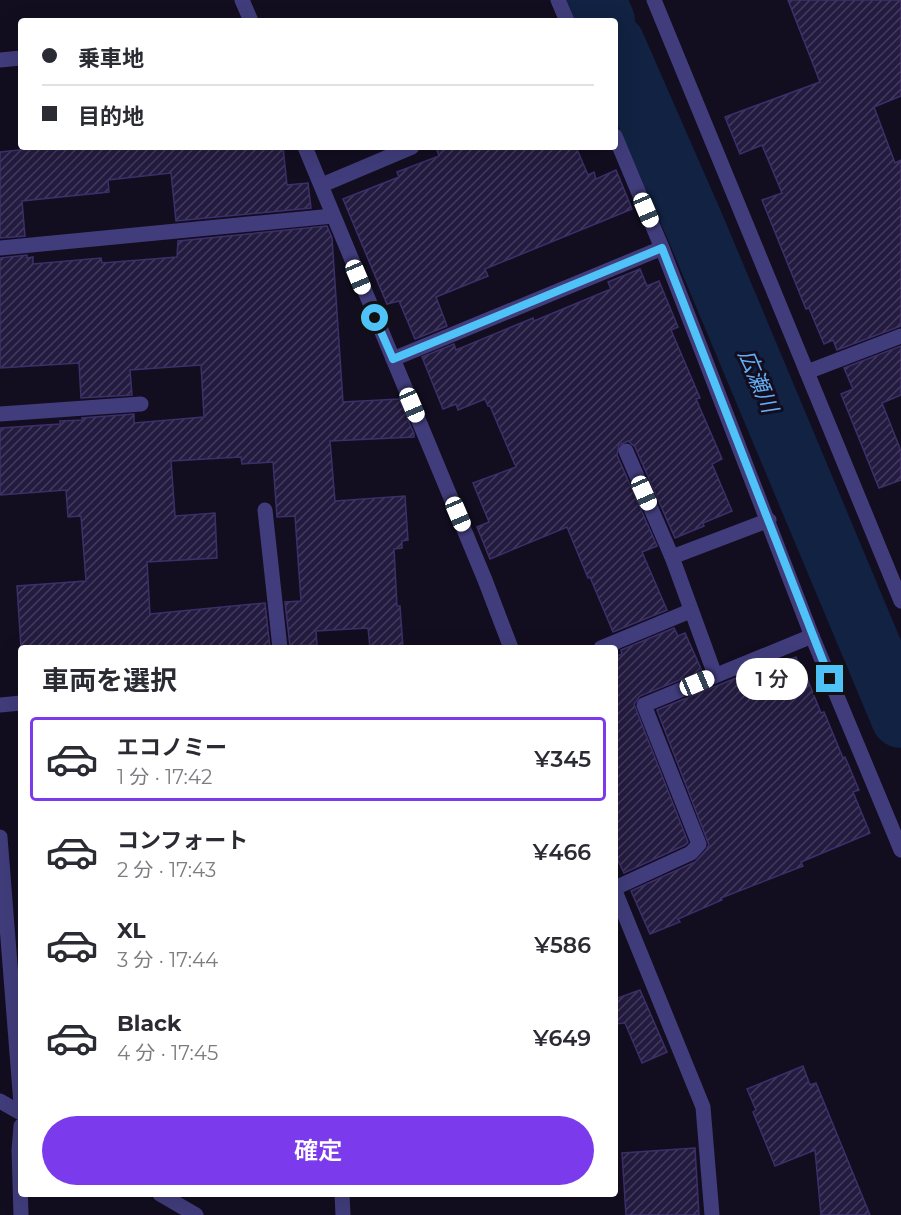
<!DOCTYPE html>
<html lang="ja">
<head>
<meta charset="utf-8">
<style>
	:root { --surface:#fff; --page:#f2f2f3; --text:#2b2b33; --muted:#7c7c81; --line:#e1e1e2; --accent:#7c3aed }
	body { margin:0; font-family:Montserrat,"Noto Sans JP",sans-serif; background:var(--page); color:var(--text); height:100vh; display:flex; flex-direction:column; font-size:22px; white-space:nowrap }
	* { box-sizing:border-box; margin:0 }
	p { font-size:20px; color:var(--muted) }
	.icon { flex:none; width:33px; height:33px; fill:none; stroke:currentColor; stroke-width:2; stroke-linecap:round; stroke-linejoin:round }
	.map { position:relative; flex:1; overflow:hidden }
	.details { position:absolute; left:18px; top:645px; width:600px; height:552px; display:flex; flex-direction:column; background:var(--surface); border-radius:6px; box-shadow:0 6px 24px #0002 }
	.details>* { flex:none }
	.banner { position:absolute; left:18px; top:18px; width:600px; height:132px; border-radius:6px; box-shadow:0 6px 24px #0002; display:grid; align-content:center; height:132px; padding:0 24px; background:var(--surface) }
	.end { position:absolute; width:27px; height:27px; margin:-14px; border:8px solid #4fc3f7; background:#111; box-shadow:0 0 0 3px #111 }
	.from { border-radius:50% }
	.bubble { position:absolute; height:42px; border-radius:21px; background:var(--surface); box-shadow:0 6px 24px #0002; font-size:20px; font-weight:600; line-height:42px; text-align:center }
	.car { position:absolute; width:18px; height:36px; margin:-18px -9px; border-radius:8px; box-shadow:0 0 4px 2px #0007; background:linear-gradient(#fff 24%,#345 0 40%,#fff 0 76%,#345 0 86%,#fff 0) }
	.banner b { display:flex; align-items:center; gap:21px; height:57px; font-size:22px }
	.banner b+b { border-top:2px solid var(--line) }
	.banner i { width:15px; height:15px; background:var(--text) }
	ul { padding:0; list-style:none }
	li { display:flex; align-items:center; gap:18px; height:84px; margin:0 12px 9px; padding:0 12px; border:3px solid transparent; border-radius:6px }
	li div { flex:1 }
	li b { display:block; font-size:22px }
	li em { font-style:normal; font-weight:600 }
	li.current { border-color:var(--accent) }
	li>.icon { width:54px; height:54px; stroke-width:1.5 }
	h2 { padding:0 24px; font-size:27px; line-height:72px }
	.primary-button { display:flex; gap:12px; margin-top:auto; padding:12px 24px }
	.primary-button a { flex:1; height:69px; border-radius:36px; background:var(--accent); color:#fff; font-size:24px; font-weight:600; line-height:69px; text-align:center }
	.map>svg:first-child { display:block }
</style>
</head>
<body>
<div class="map">
<svg width="901" height="1215" viewBox="0 0 901 1215">
	<defs>
		<pattern id="building-hatch" width="6" height="6" patternUnits="userSpaceOnUse" patternTransform="scale(1.5)"><rect width="6" height="6" fill="#241c40"/><path d="M-1 1l2-2M0 6l6-6M5 7l2-2" fill="none" stroke="#433c5c"/></pattern>
	</defs>
	<rect width="100%" height="100%" fill="#120e20"/>
	<g fill="none" stroke-linecap="round" stroke-linejoin="round">
		<g stroke="#112242" stroke-width="60">
			<path d="M596,0L605,21"/>
			<path d="M615,44L696,229L901,718"/>
		</g>
	</g>
	<g fill="url(#building-hatch)" stroke="#3d2f6a" stroke-width="1.5">
		<path d="M788,0H901V96L874,107L895,163L901,160V326L837,350L833,340L824,344L809,308L806,309L762,200L782,193L762,145L740,154L725,117L820,82Z"/>
		<path d="M48,147H57V150L94,147H283L287,185L308,183L311,208L176,221L171,173L108,180L109,192L22,201L25,236L0,238V152Z"/>
		<path d="M436,147H576L588,175L594,172L596,179L616,170L632,209L485,269L488,276L436,297L447,326L415,339L399,301L387,304L343,199L399,177L397,172L439,156Z"/>
		<path d="M327,226L332,238L343,402L399,399L414,434V437L330,441L335,501L405,496L408,540L402,541V548L394,549L397,606H400L403,648H370L368,628L316,631L317,645L290,646L285,602L301,601L295,516L277,517L273,462L242,464L241,457L171,461L175,516L215,513L217,558L147,562L150,614L265,603L270,648H21L17,586L86,581L81,516L68,517L66,490L0,495V428L60,424V421L83,420L82,418L134,414V423L204,417L201,365L130,370L132,395L81,398L79,363L0,368V258L27,255V258L33,257V264L101,258L102,263L177,257L178,241Z"/>
		<path d="M640,269L647,286L659,281L678,327L671,330L700,398L696,399L722,459L712,464L732,511L703,523L704,526L675,538L635,447L628,441L619,445L617,455L657,546L642,552L667,610L613,632L590,577L588,578L567,527L490,559L477,527L489,522L473,483L516,467L490,406H488L485,399L458,410L456,404L443,409L422,357L454,344L456,350L533,318L534,321L611,289L608,282Z"/>
		<path d="M901,346V395L882,403L901,451V480L879,488L841,394L853,389L844,368Z"/>
		<path d="M674,628L678,636L685,633L702,671L640,696L634,704L688,842L685,845L624,873L615,854V657L622,654L621,650Z"/>
		<path d="M796,657L801,670L803,668L821,713L824,712L843,758L845,757L859,790L853,792L870,833L801,862L803,866L721,898L722,900L678,919L680,922L650,934L631,891L695,862L706,850L709,845L657,710L751,672L752,675Z"/>
		<path d="M640,990L667,1052L642,1063L625,1023L615,1024V999Z"/>
		<path d="M803,1066L810,1085L816,1083L870,1215H821L815,1150L775,1166L753,1112L756,1110L747,1089Z"/>
		<path d="M695,1148L699,1215H626L622,1153Z"/>
	</g>
	<g fill="none" stroke-linecap="round" stroke-linejoin="round">
		<g stroke="#413d7c" stroke-width="15">
			<path d="M0,60L21,58"/>
			<path d="M0,248L333,216"/>
			<path d="M393,359L662,248"/>
			<path d="M807,372L901,336"/>
			<path d="M0,414L141,404"/>
			<path d="M626,451L672,557L715,675"/>
			<path d="M265,510L280,648"/>
			<path d="M672,557L769,520"/>
			<path d="M601,648L690,611"/>
			<path d="M0,705L21,703"/>
			<path d="M615,888L691,853L699,844L644,705L812,636"/>
			<path d="M342,1194L343,1215"/>
		</g>
		<g stroke="#413d7c" stroke-width="15">
			<path d="M242,0L251,21"/>
			<path d="M558,0L567,21"/>
			<path d="M654,0L901,601"/>
			<path d="M615,136L662,248L812,636L901,850"/>
			<path d="M305,147L485,580L511,648"/>
			<path d="M322,185L412,147"/>
			<path d="M0,837L21,1104"/>
			<path d="M615,891L703,1107L712,1215"/>
			<path d="M21,1126L19,1150L21,1215"/>
		</g>
		<g stroke="#413d7c" stroke-width="15">
			<path d="M0,1101L21,1113"/>
			<path d="M160,1194L196,1215"/>
		</g>
	</g>
	<g fill="none" stroke-linecap="round" stroke-linejoin="round">
		<path stroke="#4fc3f7" stroke-width="8" d="M375,318L393,359L662,248L830,679"/>
	</g>
	<g text-anchor="middle" dominant-baseline="central" stroke-width="6" stroke-linejoin="round" paint-order="stroke">
		<g font-size="22" font-style="italic" fill="#66aef4" stroke="#120e20">
			<text transform="translate(758 381) rotate(67)">広瀬川</text>
		</g>
	</g>
</svg>
<i class="end from" style="left:375px;top:318px"></i>
<i class="end" style="left:830px;top:679px"></i>
<div class="bubble" style="left:736px;top:658px;width:72px">1 分</div>
<i class="car" style="left:646px;top:210px;rotate:157deg"></i>
<i class="car" style="left:358px;top:277px;rotate:157deg"></i>
<i class="car" style="left:412px;top:405px;rotate:157deg"></i>
<i class="car" style="left:644px;top:493px;rotate:156deg"></i>
<i class="car" style="left:458px;top:514px;rotate:157deg"></i>
<i class="car" style="left:697px;top:683px;rotate:67deg"></i>
<div class="banner">
<b><i class="from"></i>乗車地</b>
<b><i></i>目的地</b>
</div>
<section class="details">
<h2>車両を選択</h2>
<ul>
<li class="current"><svg class="icon" aria-label="car" viewBox="0 0 24 24"><path d="M5 17H2v-5l4-1 3-4h7l3 4 3 1v5h-3M9 17h6M6 11h13"/><circle cx="7" cy="17" r="2"/><circle cx="17" cy="17" r="2"/></svg><div><b>エコノミー</b><p>1 分 · 17:42</p></div><em>¥345</em></li>
<li><svg class="icon" aria-label="car" viewBox="0 0 24 24"><path d="M5 17H2v-5l4-1 3-4h7l3 4 3 1v5h-3M9 17h6M6 11h13"/><circle cx="7" cy="17" r="2"/><circle cx="17" cy="17" r="2"/></svg><div><b>コンフォート</b><p>2 分 · 17:43</p></div><em>¥466</em></li>
<li><svg class="icon" aria-label="car" viewBox="0 0 24 24"><path d="M5 17H2v-5l4-1 3-4h7l3 4 3 1v5h-3M9 17h6M6 11h13"/><circle cx="7" cy="17" r="2"/><circle cx="17" cy="17" r="2"/></svg><div><b>XL</b><p>3 分 · 17:44</p></div><em>¥586</em></li>
<li><svg class="icon" aria-label="car" viewBox="0 0 24 24"><path d="M5 17H2v-5l4-1 3-4h7l3 4 3 1v5h-3M9 17h6M6 11h13"/><circle cx="7" cy="17" r="2"/><circle cx="17" cy="17" r="2"/></svg><div><b>Black</b><p>4 分 · 17:45</p></div><em>¥649</em></li>
</ul>
<div class="primary-button"><a>確定</a></div>
</section>
</div>
</body>
</html>
